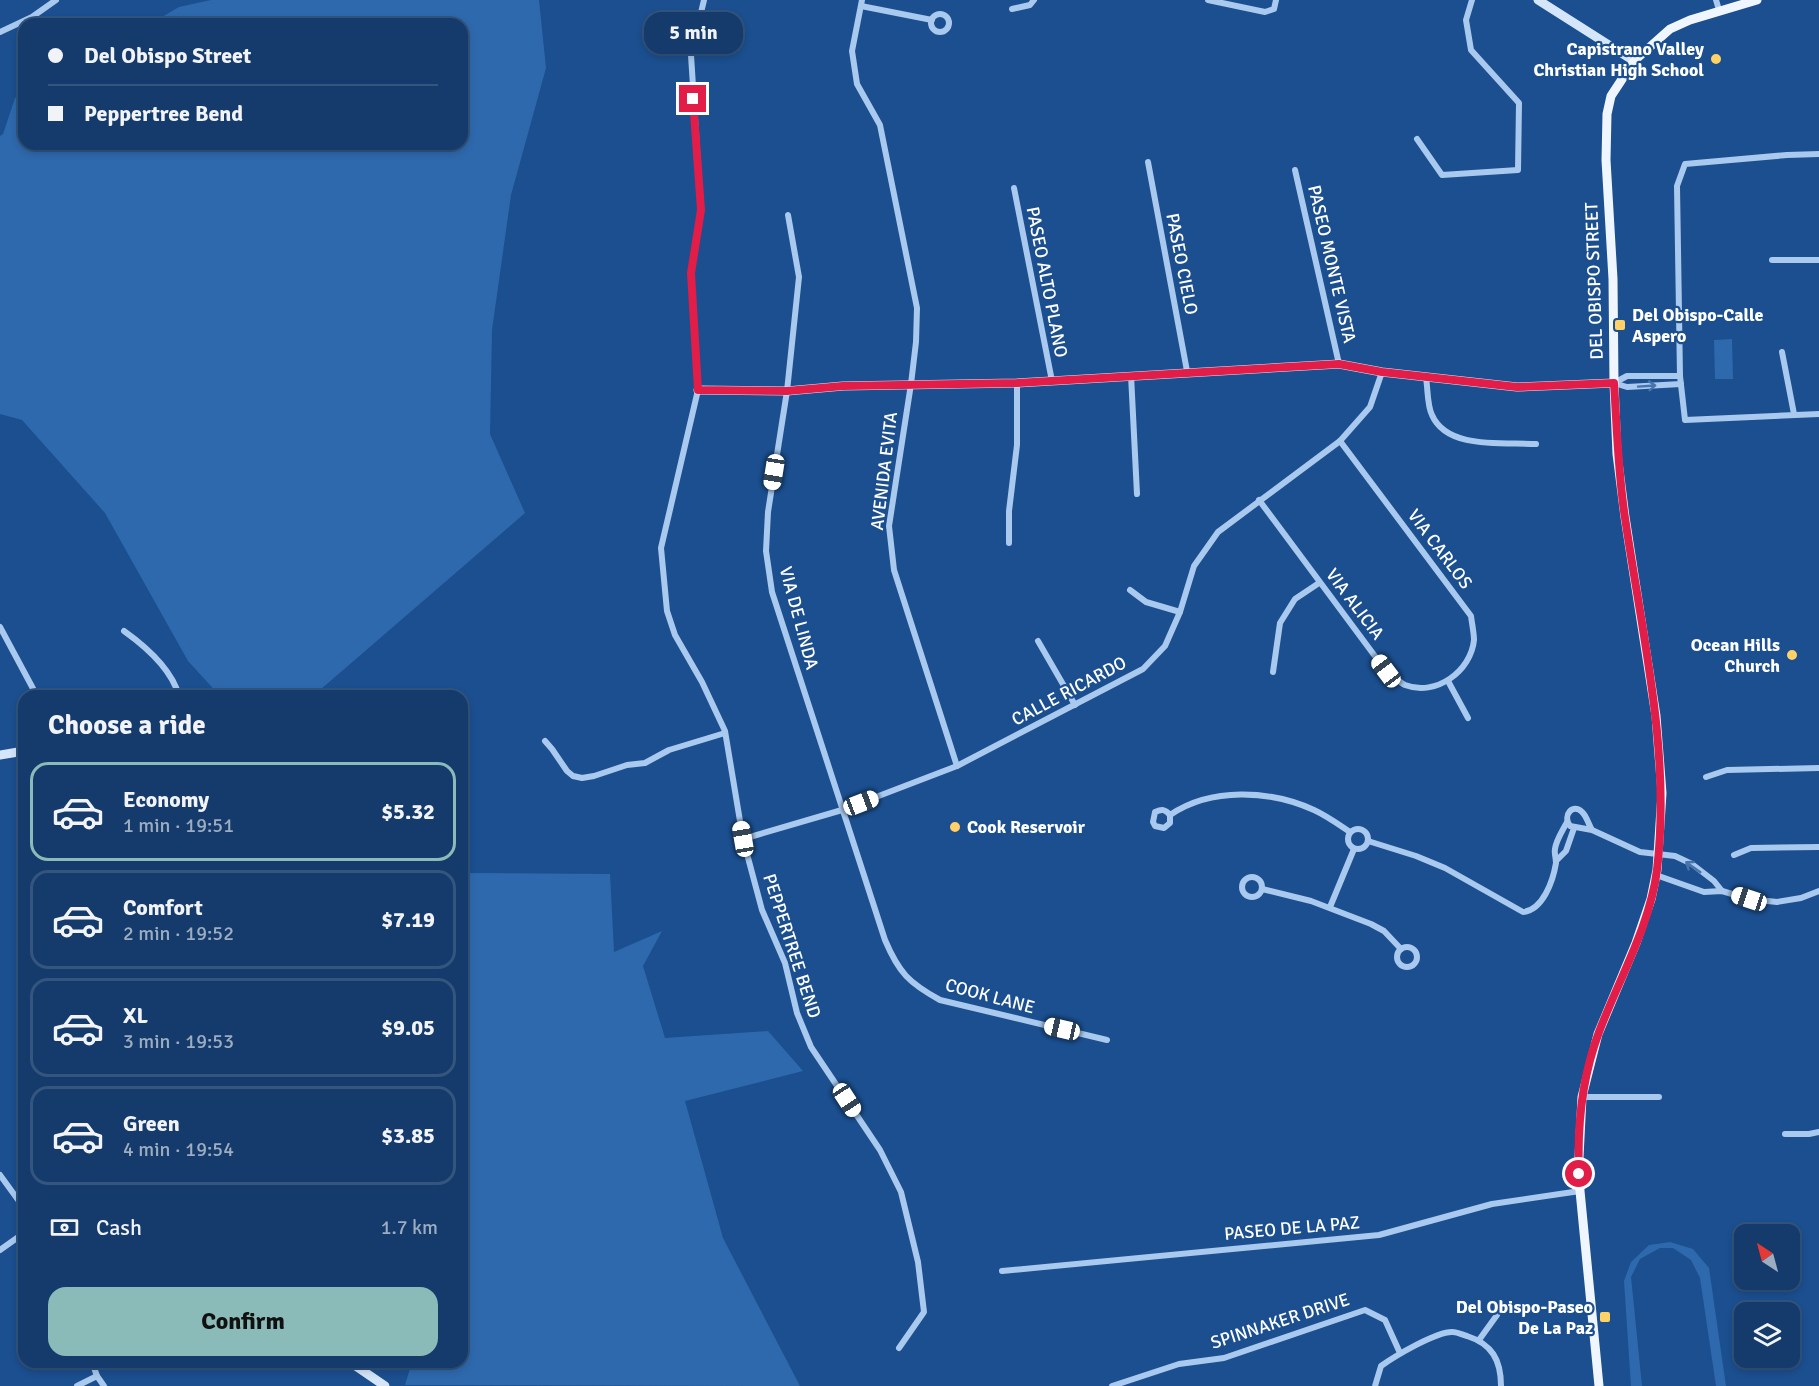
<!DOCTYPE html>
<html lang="en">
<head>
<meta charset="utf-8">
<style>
	:root { --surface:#143b6b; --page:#1d4271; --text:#f1f3f6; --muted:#9dadc1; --line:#33557e; --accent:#8bbbb9 }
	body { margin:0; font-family:Signika,sans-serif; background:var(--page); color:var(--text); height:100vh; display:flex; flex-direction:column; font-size:22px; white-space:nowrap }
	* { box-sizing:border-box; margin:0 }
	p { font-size:20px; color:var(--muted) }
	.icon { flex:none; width:33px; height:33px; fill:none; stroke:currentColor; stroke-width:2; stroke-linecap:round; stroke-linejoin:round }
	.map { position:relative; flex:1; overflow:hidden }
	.details { position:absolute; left:18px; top:690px; width:450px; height:678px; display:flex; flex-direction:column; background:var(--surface); border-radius:18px; box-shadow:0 3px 9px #0003,0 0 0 2px var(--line) }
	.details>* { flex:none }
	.banner { position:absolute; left:18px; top:18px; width:450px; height:132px; border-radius:18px; box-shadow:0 3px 9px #0003,0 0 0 2px var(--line); display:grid; align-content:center; height:132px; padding:0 30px; background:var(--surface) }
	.needle { width:39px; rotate:324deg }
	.controls { position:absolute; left:1734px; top:1224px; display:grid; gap:12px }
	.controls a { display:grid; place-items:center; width:66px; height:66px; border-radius:12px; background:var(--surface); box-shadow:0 3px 9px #0003,0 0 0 2px var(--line); font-size:30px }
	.end { position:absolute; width:27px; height:27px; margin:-14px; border:8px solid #e11d48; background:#fff; box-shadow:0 0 0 3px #fff }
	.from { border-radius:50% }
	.bubble { position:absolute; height:42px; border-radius:18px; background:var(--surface); box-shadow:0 3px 9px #0003,0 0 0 2px var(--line); font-size:20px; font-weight:800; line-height:42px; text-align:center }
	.car { position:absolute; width:18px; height:36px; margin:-18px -9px; border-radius:8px; box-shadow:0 0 4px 2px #0007; background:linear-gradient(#fff 24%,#345 0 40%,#fff 0 76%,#345 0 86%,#fff 0) }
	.banner b { display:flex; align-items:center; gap:21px; height:57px; font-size:22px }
	.banner b+b { border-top:2px solid var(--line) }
	.banner i { width:15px; height:15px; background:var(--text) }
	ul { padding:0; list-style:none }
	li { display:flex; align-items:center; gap:18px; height:99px; margin:0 12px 9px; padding:0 18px; border:3px solid var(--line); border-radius:18px }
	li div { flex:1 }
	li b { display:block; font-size:22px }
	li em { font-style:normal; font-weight:800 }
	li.current { border-color:var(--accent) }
	li>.icon { width:54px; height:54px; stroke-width:1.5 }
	h2 { padding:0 30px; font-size:27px; line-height:72px }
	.pay { display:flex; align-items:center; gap:15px; height:66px; padding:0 30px; font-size:22px }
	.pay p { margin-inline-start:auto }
	.cta { display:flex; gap:12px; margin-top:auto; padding:12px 30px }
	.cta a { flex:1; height:69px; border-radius:18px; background:var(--accent); color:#111; font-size:24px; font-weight:800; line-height:69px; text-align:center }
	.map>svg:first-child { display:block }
</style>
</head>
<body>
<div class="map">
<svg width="1819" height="1386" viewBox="0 0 1819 1386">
	<rect width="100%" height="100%" fill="#1b4f8f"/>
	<g fill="#2e69ad">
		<path d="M211,0H539L546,68L511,195L492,330L490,434L525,513L313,696H220L188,661L105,513L22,420L0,414V136L3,134L15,98L24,93V144H462V24H150L179,7Z"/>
		<path d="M1732,339L1733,379H1715L1714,340Z"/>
		<path d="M462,873L610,874L614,952L662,931L643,966L665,1038L768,1031L803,1071L685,1101L723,1238L800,1386L405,1385L412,1362H462Z"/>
		<path d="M1670,1242L1693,1249L1709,1268L1726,1386H1716L1700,1278L1691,1260L1673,1248H1660L1640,1259L1631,1277L1642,1386H1631L1624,1281L1631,1262L1649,1245Z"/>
	</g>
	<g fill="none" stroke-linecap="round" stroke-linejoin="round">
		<g stroke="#a9c9ee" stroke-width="6">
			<path d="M704,0L691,55L701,211L691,273L698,390L661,548L667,611L675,635L702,682L725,731L743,839L762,910L785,963L797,1013L811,1047L880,1150L901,1192L918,1262L924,1312L899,1348"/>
			<path d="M862,0L852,51L857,84L880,125L917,308L916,342L911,384L889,526L894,570L957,766"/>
			<path d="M1208,0L1265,12L1274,9L1276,0"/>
			<path d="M1716,0L1719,10"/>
			<path d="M861,6L932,20"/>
			<path d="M1012,9L1030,5L1034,0"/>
			<circle cx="940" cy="23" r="9"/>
			<path d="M0,32L32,17L56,0"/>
			<path d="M1417,139L1442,175L1518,170L1519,103L1471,50L1466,20L1472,0"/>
			<path d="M1819,154L1787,155L1685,164L1677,186L1680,376L1685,420L1819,414"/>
			<path d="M1148,162L1187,371"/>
			<path d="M1295,170L1339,364"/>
			<path d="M1014,188L1052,381"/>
			<path d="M788,215L799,277L787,391L768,512L766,551L772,592L885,940C899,973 909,983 940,1000L1107,1040"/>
			<path d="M1772,260H1819"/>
			<path d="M1782,352L1794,414"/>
			<path d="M1131,375L1137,494"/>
			<path d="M1426,378C1428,389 1427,405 1432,415C1447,450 1504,442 1536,444"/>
			<path d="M1614,383L1627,387L1681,384"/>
			<path d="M1614,383L1627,376H1680"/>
			<path d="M1259,500L1386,671C1392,675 1399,682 1405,685C1436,697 1471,671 1474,640C1474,633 1472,624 1471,616L1340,441"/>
			<path d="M1009,543V511L1017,445V383"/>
			<path d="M1130,590L1146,602L1180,612"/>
			<path d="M0,627L37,696"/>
			<path d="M124,631C145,646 172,670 179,696"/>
			<path d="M1038,641L1075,705"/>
			<path d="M1273,672L1280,623L1295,599L1319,583"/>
			<path d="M1448,681L1468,718"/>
			<path d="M545,741L552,749L567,771L573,776L582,778L594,776L627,765L645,763L669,750L725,733"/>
			<path d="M1706,777L1727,770L1819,768"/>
			<path d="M1170,815C1165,809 1162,809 1155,812L1153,822L1155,826L1164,828L1170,823V815C1211,787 1270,790 1314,810C1327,816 1338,824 1350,832"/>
			<circle cx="1358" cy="839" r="10"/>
			<path d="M1592,830C1589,825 1586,815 1582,812C1573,803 1562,815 1570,826L1592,830L1640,852L1675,856L1692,864L1714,881L1722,891"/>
			<path d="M743,839L842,810L957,766L1143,669L1165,646L1180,612L1194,566L1218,532L1340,441L1370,407L1382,372"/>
			<path d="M1368,841L1416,856L1445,868L1523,912C1543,910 1553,881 1556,863C1556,858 1554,853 1555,849C1556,840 1563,830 1567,822"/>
			<path d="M1734,855L1751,848L1819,847"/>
			<path d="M1556,861L1566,851L1574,828"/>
			<path d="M1656,875L1704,892L1722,891L1749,899L1777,902L1801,898L1819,891"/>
			<circle cx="1252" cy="887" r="10"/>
			<path d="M1262,889L1311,901L1371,924L1384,931L1401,949"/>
			<path d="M1330,907L1354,849"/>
			<circle cx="1407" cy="957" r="10"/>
			<path d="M1582,1097H1659"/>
			<path d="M1785,1134H1809L1819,1132"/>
			<path d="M0,1175L24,1208"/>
			<path d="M0,1250L24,1233"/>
			<path d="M1002,1271L1379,1235L1492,1204L1580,1191"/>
			<path d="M1479,1340L1497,1315"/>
			<path d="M92,1362L97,1376L104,1386"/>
			<path d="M77,1386L97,1376"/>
			<path d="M1112,1386L1179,1364L1224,1358L1365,1310L1385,1320L1400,1353"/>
			<path d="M1375,1386L1381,1366C1395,1356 1437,1331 1453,1332C1457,1332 1463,1335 1467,1336C1492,1344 1501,1360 1501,1386"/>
		</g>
		<g stroke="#d6e6fa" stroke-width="9">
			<path d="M1538,0L1634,61"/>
			<path d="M698,390L787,391L843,386L1017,383L1339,364L1382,372L1517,387L1614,383"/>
			<path d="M0,755L24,751"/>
			<path d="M350,1362L385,1386"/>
		</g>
		<path stroke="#f0f6ff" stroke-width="9" d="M1599,1386L1580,1191L1579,1157L1582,1097L1598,1034L1636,943L1651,899L1657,870L1662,793L1656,716L1625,517L1617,454L1614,383L1613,279L1606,160L1607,114L1611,96L1634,61L1670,29L1690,20L1757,0"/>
	</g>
	<defs><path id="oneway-shaft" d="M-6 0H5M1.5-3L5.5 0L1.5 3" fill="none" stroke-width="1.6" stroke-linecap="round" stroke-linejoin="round" transform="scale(1.5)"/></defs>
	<g stroke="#4674ac">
		<use href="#oneway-shaft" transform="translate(1647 386) rotate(-4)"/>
		<use href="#oneway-shaft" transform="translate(1693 867) rotate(-145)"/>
	</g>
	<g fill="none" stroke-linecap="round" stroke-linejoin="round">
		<path stroke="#e11d48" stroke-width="8" d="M693,99L701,210L691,273L698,390L787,391L843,386L1017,383L1339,364L1382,372L1517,387L1614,383C1617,428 1618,473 1625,518C1642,634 1671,752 1657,870C1650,926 1619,979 1599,1032C1582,1077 1577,1126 1579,1174"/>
	</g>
	<g fill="#ffd166" stroke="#1b4f8f" stroke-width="2">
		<circle cx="1716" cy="59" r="6"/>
		<rect x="1614" y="319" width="12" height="12" rx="3"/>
		<circle cx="1792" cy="655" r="6"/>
		<circle cx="955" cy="827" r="6"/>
		<rect x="1599" y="1311" width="12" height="12" rx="3"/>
	</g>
	<g text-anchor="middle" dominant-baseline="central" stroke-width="4.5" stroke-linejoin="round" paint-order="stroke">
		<g font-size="18" font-weight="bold" fill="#fff" stroke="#1b4f8f" text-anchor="end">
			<text x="1704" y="49">Capistrano Valley<tspan x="1704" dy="21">Christian High School</tspan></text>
			<text x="1632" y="315" text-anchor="start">Del Obispo-Calle<tspan x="1632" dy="21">Aspero</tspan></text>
			<text x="1780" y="645">Ocean Hills<tspan x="1780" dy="21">Church</tspan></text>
			<text x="967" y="827" text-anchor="start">Cook Reservoir</text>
			<text x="1593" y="1307">Del Obispo-Paseo<tspan x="1593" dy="21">De La Paz</tspan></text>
		</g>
		<g font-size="18" fill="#fff" stroke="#1b4f8f">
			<text transform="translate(1182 264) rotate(79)">PASEO CIELO</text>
			<text transform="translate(1332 264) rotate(77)">PASEO MONTE VISTA</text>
			<text transform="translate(1594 281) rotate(-92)">DEL OBISPO STREET</text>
			<text transform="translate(1047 282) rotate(79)">PASEO ALTO PLANO</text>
			<text transform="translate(884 471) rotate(-83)">AVENIDA EVITA</text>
			<text transform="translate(1440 549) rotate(53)">VIA CARLOS</text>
			<text transform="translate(1355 604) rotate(53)">VIA ALICIA</text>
			<text transform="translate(799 618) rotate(75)">VIA DE LINDA</text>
			<text transform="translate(1069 691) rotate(-28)">CALLE RICARDO</text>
			<text transform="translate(792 946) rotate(72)">PEPPERTREE BEND</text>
			<text transform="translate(990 996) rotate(15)">COOK LANE</text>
			<text transform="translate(1292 1228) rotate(-5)">PASEO DE LA PAZ</text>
			<text transform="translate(1280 1321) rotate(-18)">SPINNAKER DRIVE</text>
		</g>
	</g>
</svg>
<div class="controls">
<a><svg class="needle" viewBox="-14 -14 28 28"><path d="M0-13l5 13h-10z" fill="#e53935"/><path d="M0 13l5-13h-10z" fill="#9dadc1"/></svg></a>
<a><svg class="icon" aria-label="layers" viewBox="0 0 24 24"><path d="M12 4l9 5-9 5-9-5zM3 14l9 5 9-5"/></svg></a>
</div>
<i class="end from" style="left:1579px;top:1174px"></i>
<i class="end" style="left:693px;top:99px"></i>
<div class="bubble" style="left:644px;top:12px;width:99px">5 min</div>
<i class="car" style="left:774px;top:472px;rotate:189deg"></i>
<i class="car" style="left:1386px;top:671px;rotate:323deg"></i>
<i class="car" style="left:861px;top:803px;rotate:69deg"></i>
<i class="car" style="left:743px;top:839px;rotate:350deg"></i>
<i class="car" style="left:1749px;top:899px;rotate:288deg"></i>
<i class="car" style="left:1062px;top:1029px;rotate:283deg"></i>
<i class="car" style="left:847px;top:1100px;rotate:147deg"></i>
<div class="banner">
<b><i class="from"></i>Del Obispo Street</b>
<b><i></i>Peppertree Bend</b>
</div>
<section class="details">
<h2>Choose a ride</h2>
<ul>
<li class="current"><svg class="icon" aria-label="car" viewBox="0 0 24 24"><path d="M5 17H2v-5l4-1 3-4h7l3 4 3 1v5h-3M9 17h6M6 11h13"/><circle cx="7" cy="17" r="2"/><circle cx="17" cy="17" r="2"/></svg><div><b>Economy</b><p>1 min · 19:51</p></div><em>$5.32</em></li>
<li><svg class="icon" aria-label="car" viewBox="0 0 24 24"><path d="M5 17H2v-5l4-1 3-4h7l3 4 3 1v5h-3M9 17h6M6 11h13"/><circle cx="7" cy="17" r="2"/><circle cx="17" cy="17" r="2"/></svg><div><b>Comfort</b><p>2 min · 19:52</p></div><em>$7.19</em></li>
<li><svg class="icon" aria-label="car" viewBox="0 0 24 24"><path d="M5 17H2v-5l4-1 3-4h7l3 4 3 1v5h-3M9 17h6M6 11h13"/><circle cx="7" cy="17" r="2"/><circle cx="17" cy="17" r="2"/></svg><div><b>XL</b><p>3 min · 19:53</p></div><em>$9.05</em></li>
<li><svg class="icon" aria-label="car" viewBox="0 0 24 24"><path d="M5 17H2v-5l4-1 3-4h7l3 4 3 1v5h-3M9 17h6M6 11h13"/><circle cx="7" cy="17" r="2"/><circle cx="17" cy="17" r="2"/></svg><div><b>Green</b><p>4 min · 19:54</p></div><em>$3.85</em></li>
</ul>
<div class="pay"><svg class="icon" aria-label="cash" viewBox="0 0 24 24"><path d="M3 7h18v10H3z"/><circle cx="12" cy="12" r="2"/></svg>Cash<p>1.7 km</p></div>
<div class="cta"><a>Confirm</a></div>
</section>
</div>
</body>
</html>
